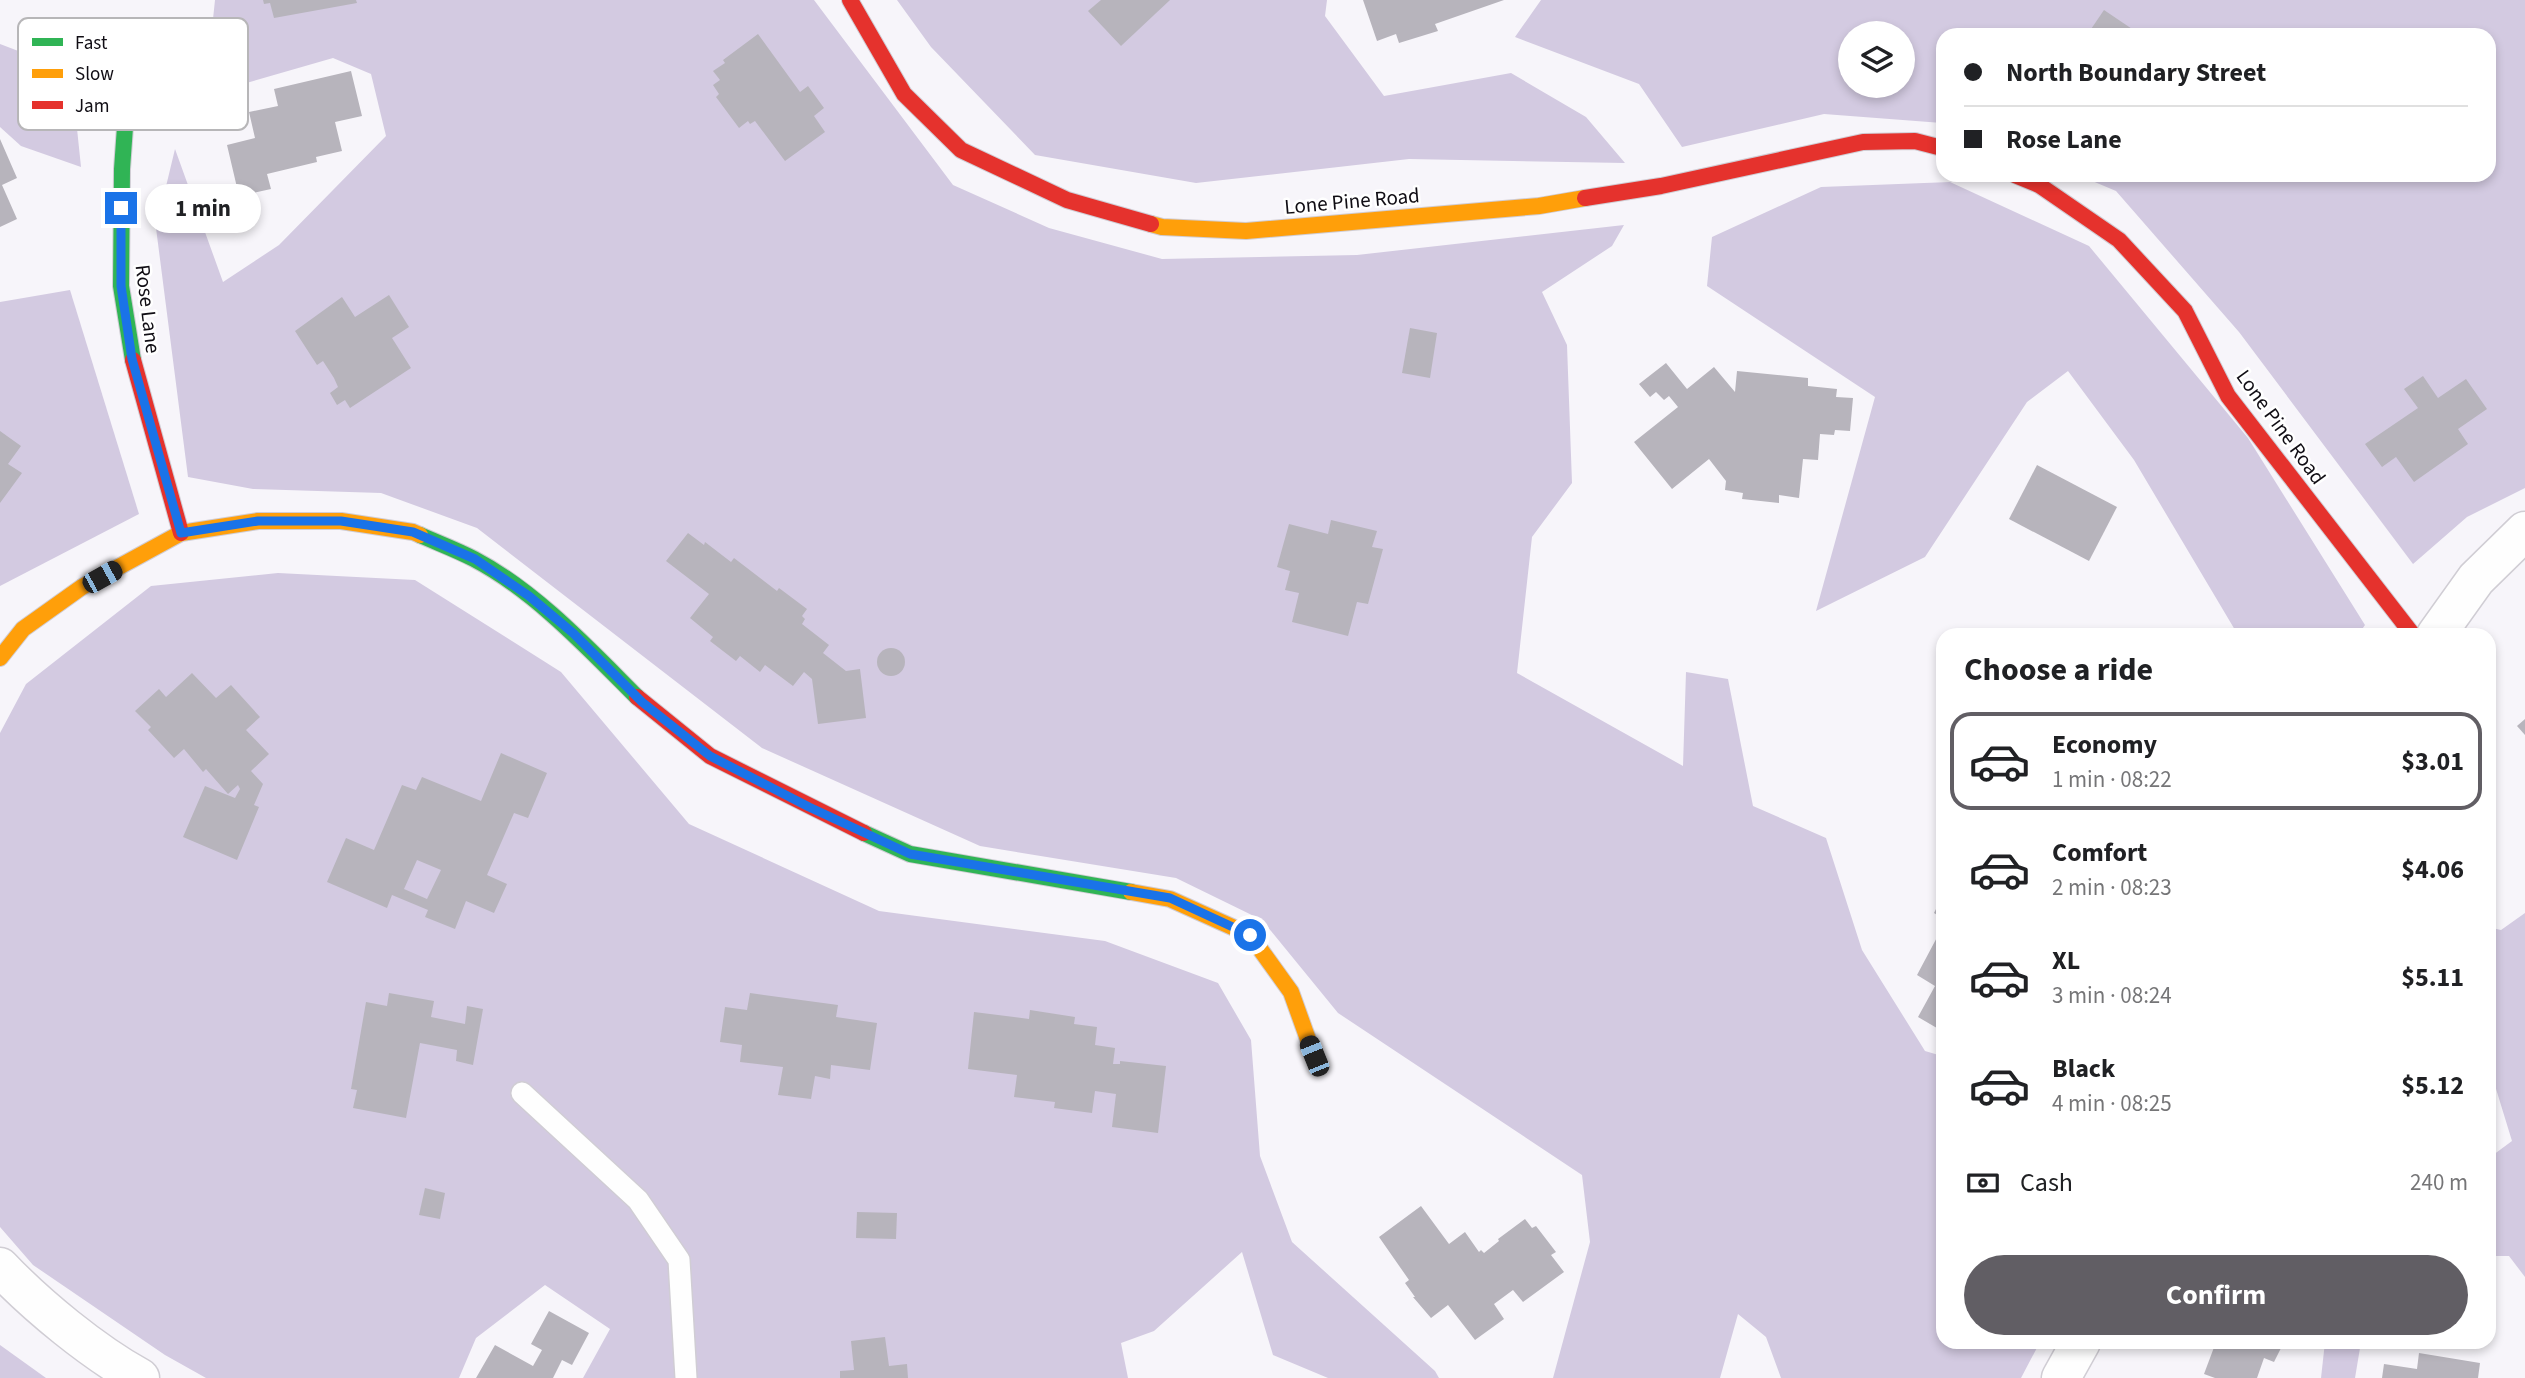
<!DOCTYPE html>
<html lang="en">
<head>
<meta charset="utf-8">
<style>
	:root { --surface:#fff; --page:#f6f6f6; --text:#202124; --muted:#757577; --line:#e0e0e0; --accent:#615e64 }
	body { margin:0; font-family:"Source Sans 3",sans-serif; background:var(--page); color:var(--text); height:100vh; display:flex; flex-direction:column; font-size:26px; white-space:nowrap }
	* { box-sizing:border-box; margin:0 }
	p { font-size:23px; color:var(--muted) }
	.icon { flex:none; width:38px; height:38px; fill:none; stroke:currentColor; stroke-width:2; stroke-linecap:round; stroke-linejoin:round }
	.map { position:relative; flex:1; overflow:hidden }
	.sheet { position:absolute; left:1936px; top:628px; width:560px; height:721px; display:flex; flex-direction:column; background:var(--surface); border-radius:21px; box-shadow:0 4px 10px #0003 }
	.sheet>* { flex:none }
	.banner { position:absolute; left:1936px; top:28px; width:560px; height:154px; border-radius:21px; box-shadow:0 4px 10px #0003; display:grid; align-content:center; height:154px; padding:0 28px; background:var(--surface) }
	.buttons { position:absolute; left:1838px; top:21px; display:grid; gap:14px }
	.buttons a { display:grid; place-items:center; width:77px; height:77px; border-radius:50%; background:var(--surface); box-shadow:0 4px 10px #0003; font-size:35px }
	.end { position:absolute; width:32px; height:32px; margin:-16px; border:9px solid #1a73e8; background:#fff; box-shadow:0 0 0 4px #fff }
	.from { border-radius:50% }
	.bubble { position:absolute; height:49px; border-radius:24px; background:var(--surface); box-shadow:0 4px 10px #0003; font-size:23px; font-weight:700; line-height:49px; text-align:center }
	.car { position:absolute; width:21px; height:42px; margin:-21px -10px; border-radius:9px; box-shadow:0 0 5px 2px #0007; background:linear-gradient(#222 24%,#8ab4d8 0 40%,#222 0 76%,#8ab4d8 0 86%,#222 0) }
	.banner b { display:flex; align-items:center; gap:24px; height:66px; font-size:26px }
	.banner b+b { border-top:2px solid var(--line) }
	.banner i { width:18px; height:18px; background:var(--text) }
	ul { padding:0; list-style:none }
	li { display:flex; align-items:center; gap:21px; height:98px; margin:0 14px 10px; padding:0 14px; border:4px solid transparent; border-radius:21px }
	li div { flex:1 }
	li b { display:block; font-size:26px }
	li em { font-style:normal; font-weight:700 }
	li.current { border-color:var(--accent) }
	li>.icon { width:63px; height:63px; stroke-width:1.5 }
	h2 { padding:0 28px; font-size:32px; line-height:84px }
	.pay { display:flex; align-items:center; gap:18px; height:77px; padding:0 28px; font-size:26px }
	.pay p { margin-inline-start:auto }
	.action { display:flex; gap:14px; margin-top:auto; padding:14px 28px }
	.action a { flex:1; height:80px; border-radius:42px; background:var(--accent); color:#fff; font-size:28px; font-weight:700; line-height:80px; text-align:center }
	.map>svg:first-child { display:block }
</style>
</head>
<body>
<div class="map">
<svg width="2525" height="1378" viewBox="0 0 2525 1378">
	<rect width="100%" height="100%" fill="#f7f5fa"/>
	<g fill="#d3cae1" fill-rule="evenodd">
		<path d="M215,0H814L953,185L1049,228L1162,259L1357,255L1624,225L1612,246L1542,292L1567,345L1572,483L1532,537L1517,673L1683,766L1686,672L1728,679L1753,806L1826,838L1862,950L1925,1051L1942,1056V1342H2040L2021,1378H1781L1766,1337L1738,1314L1720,1378H1553L1590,1242L1582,1175L1338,1013L1262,920L1176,878L980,846L762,748L477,528L381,493L253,489L188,477L156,228L175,149L223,282L279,245L386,136L371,74L333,58L205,95Z"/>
		<path d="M897,0H1327L1325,16L1384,96L1511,73L1586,117L1625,163L1409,159L1196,183L1035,155L931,47Z"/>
		<path d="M1541,0H2525V488L2467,517L2413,564L2239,332L2116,191L2078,175H2488V35H1942V123L1824,114L1682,147L1639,84L1515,37ZM1850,33H1902V86H1850Z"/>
		<path d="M0,44L71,71L81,167L21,146L0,127Z"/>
		<path d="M1950,182L2089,246L2248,438L2365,625L2358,635H2238L2134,460L2068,371L2027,402L1925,557L1816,611L1875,397L1707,286L1712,237L1821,187Z"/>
		<path d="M70,290L139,514L0,586V302Z"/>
		<path d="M278,573L415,580L561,672L689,824L879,911L1105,941L1218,983L1251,1040L1260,1156L1292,1242L1435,1371L1439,1378H1328L1273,1355L1242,1252L1154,1331L1121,1343L1128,1378H583L610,1329L545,1285L476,1338L459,1378H206L165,1355L33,1265L0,1227V733L26,684L151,586Z"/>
		<path d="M2525,913V1277L2509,1256H2489V1158L2512,1141L2489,1066L2488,927L2501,930Z"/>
		<path d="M2325,1342H2361L2355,1378H2321Z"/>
		<path d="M0,1345L46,1378H0Z"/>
	</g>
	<g fill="#b7b4bc" fill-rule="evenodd">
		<path d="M263,0H356L357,3L274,18L270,3L264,4Z"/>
		<path d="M1101,0H1170L1121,46L1088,11Z"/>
		<path d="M1363,0H1504L1435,24L1438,31L1399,43L1396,34L1377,41Z"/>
		<path d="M2104,10L2141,35H2087Z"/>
		<path d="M758,34L800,92L808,86L824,108L814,116L825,132L785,161L755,121L750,124L748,121L739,128L716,97L719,94L713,85L720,80L713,71L725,63L723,60Z"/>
		<path d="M351,71L362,116L335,122L342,151L316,157L317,162L267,174L271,189L239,196L227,145L255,138L249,112L278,106L274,89Z"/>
		<path d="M0,139L17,178L2,185L17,219L0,227Z"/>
		<path d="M389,295L409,327L392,338L411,368L350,408L345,400L337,405L330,393L338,387L334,378L323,361L317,365L295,331L342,297L355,317Z"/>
		<path d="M1410,328L1437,333L1430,378L1402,373Z"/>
		<path d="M1666,363L1687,389L1714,367L1735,392L1737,371L1808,378V386L1837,389L1836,397L1853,398L1850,431L1835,430L1834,435L1820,434L1818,460L1803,459L1799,498L1779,495V503L1742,499L1743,493L1725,490L1726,481L1709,459L1672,489L1634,442L1678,407L1669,396L1664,400L1656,392L1650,397L1639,384Z"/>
		<path d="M2423,376L2438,398L2466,379L2487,409L2458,429L2468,444L2414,482L2396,457L2382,467L2365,444L2418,408L2404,389Z"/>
		<path d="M0,431L21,446L8,464L22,473L0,503Z"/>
		<path d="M2037,465L2117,507L2089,561L2009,519Z"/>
		<path d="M1331,520L1377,531L1372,547L1383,549L1368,604L1357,602L1348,636L1292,622L1299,593L1285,590L1290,571L1277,567L1289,524L1328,534Z"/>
		<path d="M688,533L704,545L705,542L731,562L734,558L777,591L779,588L807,609L802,616L805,619L802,624L829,645L823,653L846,671L860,669L866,718L818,724L812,679L804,672L793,686L765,665L760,672L740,656L736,661L710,641L713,637L690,618L709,594L666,561Z"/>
		<circle cx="891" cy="662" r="14"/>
		<path d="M192,673L216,698L231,685L260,717L246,730L269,754L251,771L263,784L254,805L259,807L237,860L183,837L205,786L235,798L240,789L238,785L228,794L206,769L203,772L184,749L174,758L148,730L151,727L135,711L159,689L166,697Z"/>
		<path d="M2525,719V735L2517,726Z"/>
		<path d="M501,753L547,773L528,818L514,813L487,875L507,884L494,913L466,901L455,929L425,917L428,910L392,895L387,908L327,882L346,838L374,850L402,785L416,790L422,777L481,801ZM417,860L441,870L427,899L404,889Z"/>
		<path d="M1942,897V918L1934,913Z"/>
		<path d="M1942,928V1031L1918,1017L1935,986L1917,975Z"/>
		<path d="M389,993L434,1001L431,1017L465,1024L467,1006L483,1009L473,1065L456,1061L457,1050L420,1043L406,1118L353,1108L357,1090L351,1089L366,1002L387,1006Z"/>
		<path d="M750,993L838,1005L836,1017L877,1023L870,1070L831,1065L830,1079L815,1076L811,1099L778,1095L783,1067L740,1062L742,1045L720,1042L725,1007L747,1010Z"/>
		<path d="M1030,1010L1075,1017L1074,1024L1097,1027L1095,1045L1115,1048L1113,1064H1120V1061L1166,1066L1158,1133L1112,1127L1116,1094L1095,1091L1092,1113L1054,1108L1055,1102L1014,1097L1017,1075L968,1069L974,1012L1029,1019Z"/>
		<path d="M425,1188L445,1193L440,1219L419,1215Z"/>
		<path d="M1421,1206L1449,1244L1465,1232L1479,1252L1481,1250L1484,1253L1499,1241L1498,1239L1525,1219L1532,1228L1536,1226L1556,1252L1551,1255L1564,1272L1523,1302L1513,1290L1494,1304L1504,1319L1475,1340L1448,1305L1431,1318L1413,1297H1415L1405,1283L1409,1280L1379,1237Z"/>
		<path d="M857,1212L897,1213L896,1239L856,1238Z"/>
		<path d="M549,1311L589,1333L572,1365L562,1360L553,1378H476L495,1345L533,1366L542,1350L531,1344Z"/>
		<path d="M885,1337L889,1366L907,1364L908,1378H840V1371L854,1370L851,1341Z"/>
		<path d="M2216,1342H2284L2274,1362L2264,1358L2257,1378H2215L2204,1374Z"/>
		<path d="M2419,1353L2480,1363L2478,1378H2382L2384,1364L2417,1369Z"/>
	</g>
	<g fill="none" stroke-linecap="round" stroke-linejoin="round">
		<defs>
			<path id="lane" d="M522,1093L638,1200L679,1260L686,1378"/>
			<g id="street">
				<path d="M2436,635L2476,579L2525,531"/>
				<path d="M0,1267C37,1306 93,1352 140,1378"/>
				<path d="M2061,1378L2081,1342"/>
			</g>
			<g id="fast">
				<path d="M131,43L122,169L121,286L133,360"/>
				<path d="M420,535C438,543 457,550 474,559C535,591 588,648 637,697"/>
				<path d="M864,833L910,854L1131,892"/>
			</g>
			<g id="slow">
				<path d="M1151,224L1162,227L1246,231L1539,206L1585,198"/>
				<path d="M0,658L23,629L82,587L181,533L258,521H341L413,532L420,535"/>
				<path d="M1131,892L1170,899L1250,935L1291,992L1314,1056"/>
			</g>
			<g id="jam">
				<path d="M850,0L904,94L961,150L1067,200L1151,224"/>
				<path d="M2015,175L2039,185L2119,240L2185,311L2228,396L2413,635"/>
				<path d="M1585,198L1661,186L1863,142L1915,141L1942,148"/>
				<path d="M133,360L181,533"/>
				<path d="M637,697L710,756L864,833"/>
			</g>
		</defs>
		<use href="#lane" stroke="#d0cdd4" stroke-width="24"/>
		<use href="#street" stroke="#d0cdd4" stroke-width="41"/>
		<use href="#fast" stroke="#d0cdd4" stroke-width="18"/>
		<use href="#slow" stroke="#d0cdd4" stroke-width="18"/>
		<use href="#jam" stroke="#d0cdd4" stroke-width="18"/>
		<use href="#lane" stroke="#fefefe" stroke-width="21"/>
		<use href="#street" stroke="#fefefe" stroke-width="38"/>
		<use href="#fast" stroke="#30b455" stroke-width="16"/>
		<use href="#slow" stroke="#ff9f0a" stroke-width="16"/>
		<use href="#jam" stroke="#e5322d" stroke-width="16"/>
	</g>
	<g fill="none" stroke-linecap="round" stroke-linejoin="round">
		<path stroke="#1a73e8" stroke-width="9" d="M121,208V286L132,359L181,533L258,521H341L413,532L475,559L529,596L573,633L642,702L710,756L809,807L910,854L1170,898L1250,935"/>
	</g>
	<g text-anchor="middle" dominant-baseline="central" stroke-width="5" stroke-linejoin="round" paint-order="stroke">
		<g font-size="21" fill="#100d14" stroke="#fff">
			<text transform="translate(1352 201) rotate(-5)">Lone Pine Road</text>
			<text transform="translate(148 309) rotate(83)">Rose Lane</text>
			<text transform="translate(2281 427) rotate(54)">Lone Pine Road</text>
		</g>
	</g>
	<rect x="18" y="18" width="230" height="112" rx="10" fill="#fff" stroke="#b7b6b8" stroke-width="2"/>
	<rect x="32" y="38" width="31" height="8" fill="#30b455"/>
	<rect x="32" y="69" width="31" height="9" fill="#ff9f0a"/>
	<rect x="32" y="101" width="31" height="8" fill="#e5322d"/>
	<g font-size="19" fill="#100d14">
		<text x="75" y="49">Fast</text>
		<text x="75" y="80">Slow</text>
		<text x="75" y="112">Jam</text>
	</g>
</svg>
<div class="buttons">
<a><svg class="icon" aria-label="layers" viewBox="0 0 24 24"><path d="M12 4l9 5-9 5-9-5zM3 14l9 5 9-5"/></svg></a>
</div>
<i class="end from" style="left:1250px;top:935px"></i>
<i class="end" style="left:121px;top:208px"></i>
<div class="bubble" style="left:145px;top:184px;width:116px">1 min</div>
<i class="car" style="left:102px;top:577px;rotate:61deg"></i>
<i class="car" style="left:1314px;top:1056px;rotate:338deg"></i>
<div class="banner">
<b><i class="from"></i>North Boundary Street</b>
<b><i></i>Rose Lane</b>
</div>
<section class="sheet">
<h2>Choose a ride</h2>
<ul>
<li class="current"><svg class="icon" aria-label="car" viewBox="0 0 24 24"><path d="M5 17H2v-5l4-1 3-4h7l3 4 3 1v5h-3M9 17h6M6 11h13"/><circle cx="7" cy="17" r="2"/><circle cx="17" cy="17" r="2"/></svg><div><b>Economy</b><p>1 min · 08:22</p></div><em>$3.01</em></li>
<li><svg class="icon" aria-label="car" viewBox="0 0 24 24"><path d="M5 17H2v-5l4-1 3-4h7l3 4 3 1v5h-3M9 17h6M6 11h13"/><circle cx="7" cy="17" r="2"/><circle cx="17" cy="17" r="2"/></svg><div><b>Comfort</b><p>2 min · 08:23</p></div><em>$4.06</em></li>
<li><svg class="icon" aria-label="car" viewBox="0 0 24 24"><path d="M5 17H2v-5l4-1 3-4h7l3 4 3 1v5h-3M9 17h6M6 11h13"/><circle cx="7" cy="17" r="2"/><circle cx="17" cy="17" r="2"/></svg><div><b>XL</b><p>3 min · 08:24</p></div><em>$5.11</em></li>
<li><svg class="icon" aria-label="car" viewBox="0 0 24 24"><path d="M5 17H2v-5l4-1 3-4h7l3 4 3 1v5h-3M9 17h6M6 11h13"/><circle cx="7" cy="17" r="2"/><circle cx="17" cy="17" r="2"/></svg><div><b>Black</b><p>4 min · 08:25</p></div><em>$5.12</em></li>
</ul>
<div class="pay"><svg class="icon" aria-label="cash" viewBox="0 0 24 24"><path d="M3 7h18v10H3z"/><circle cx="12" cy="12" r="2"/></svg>Cash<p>240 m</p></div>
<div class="action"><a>Confirm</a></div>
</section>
</div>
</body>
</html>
